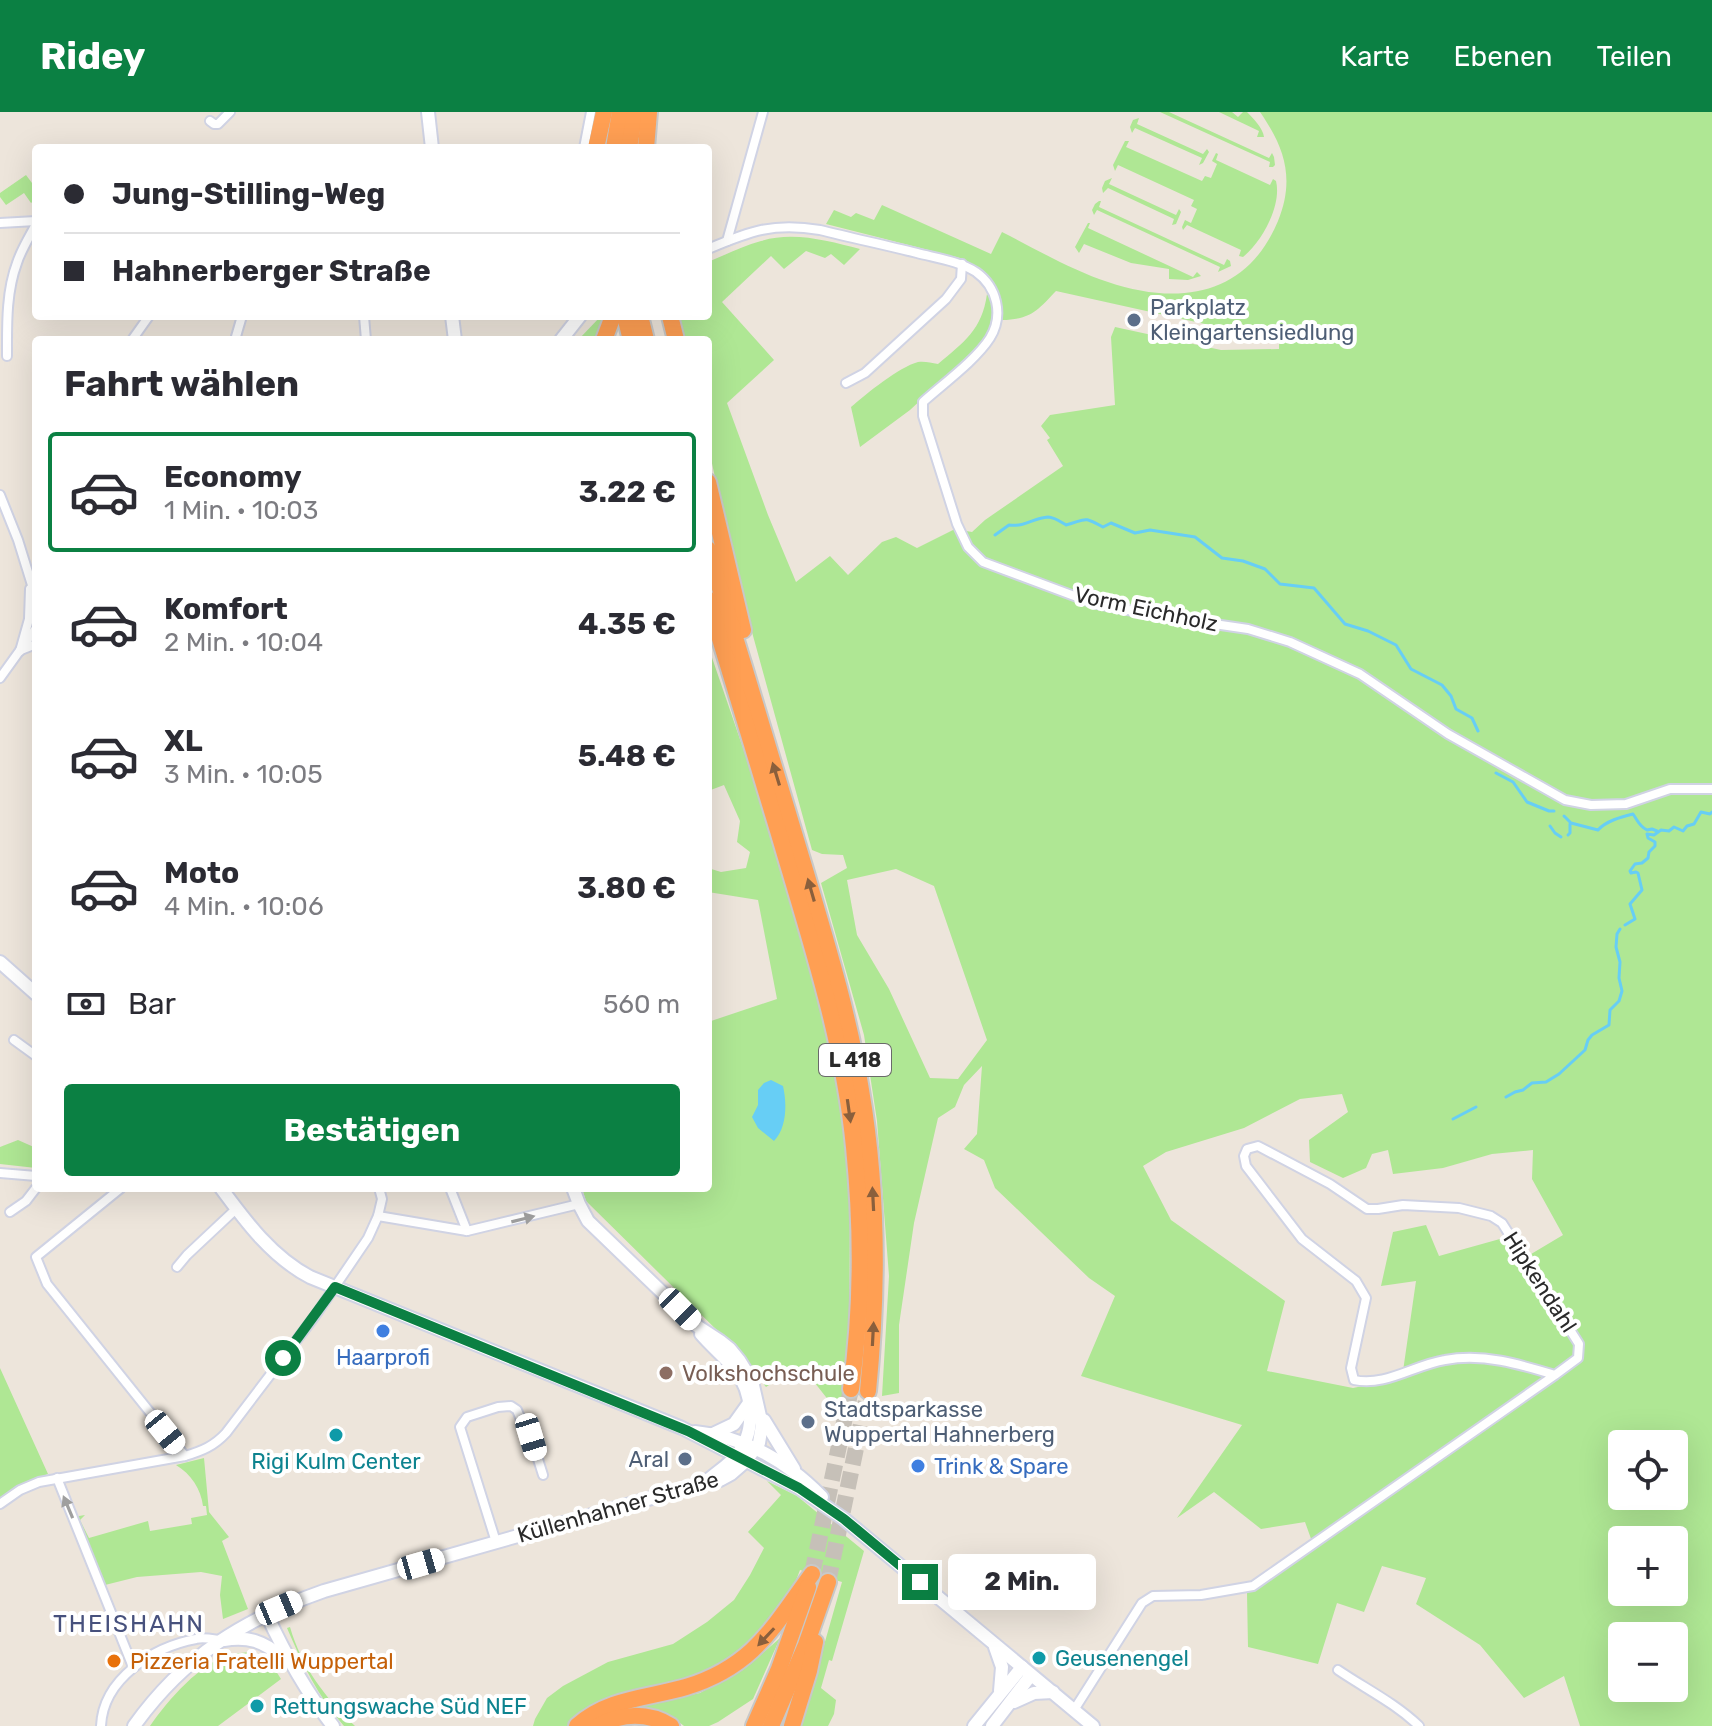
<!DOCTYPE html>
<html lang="de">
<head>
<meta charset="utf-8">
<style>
	:root { --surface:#fff; --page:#f2f2f3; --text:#2b2b33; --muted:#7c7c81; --line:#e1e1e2; --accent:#0b8043 }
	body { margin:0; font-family:Rubik,sans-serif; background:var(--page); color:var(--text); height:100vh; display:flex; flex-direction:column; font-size:30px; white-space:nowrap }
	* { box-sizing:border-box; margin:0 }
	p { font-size:26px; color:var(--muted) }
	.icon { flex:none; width:44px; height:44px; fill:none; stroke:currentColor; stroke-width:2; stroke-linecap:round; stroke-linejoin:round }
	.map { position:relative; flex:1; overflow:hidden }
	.details { position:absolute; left:32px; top:224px; width:680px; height:856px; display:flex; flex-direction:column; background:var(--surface); border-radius:8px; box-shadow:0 8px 32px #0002 }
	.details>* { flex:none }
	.guide { position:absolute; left:32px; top:32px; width:680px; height:176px; border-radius:8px; box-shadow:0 8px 32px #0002; display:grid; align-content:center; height:176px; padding:0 32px; background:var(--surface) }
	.fabs { position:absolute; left:1608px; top:1318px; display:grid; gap:16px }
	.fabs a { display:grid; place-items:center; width:80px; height:80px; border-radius:8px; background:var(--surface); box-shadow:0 8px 32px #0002; font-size:40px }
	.end { position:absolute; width:36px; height:36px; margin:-18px; border:10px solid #0b8043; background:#fff; box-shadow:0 0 0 4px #fff }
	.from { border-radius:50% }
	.bubble { position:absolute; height:56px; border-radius:8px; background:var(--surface); box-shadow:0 8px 32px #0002; font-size:26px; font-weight:700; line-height:56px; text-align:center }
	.car { position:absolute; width:24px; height:48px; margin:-24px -12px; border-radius:10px; box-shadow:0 0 6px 2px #0007; background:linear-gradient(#fff 24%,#345 0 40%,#fff 0 76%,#345 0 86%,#fff 0) }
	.guide b { display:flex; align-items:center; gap:28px; height:76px; font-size:30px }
	.guide b+b { border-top:2px solid var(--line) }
	.guide i { width:20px; height:20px; background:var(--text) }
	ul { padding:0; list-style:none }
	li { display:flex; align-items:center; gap:24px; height:120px; margin:0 16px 12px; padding:0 16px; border:4px solid transparent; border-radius:8px }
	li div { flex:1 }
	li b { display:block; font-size:30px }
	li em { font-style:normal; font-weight:700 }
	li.on { border-color:var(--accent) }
	li>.icon { width:72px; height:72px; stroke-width:1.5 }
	h2 { padding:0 32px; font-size:36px; line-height:96px }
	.pay { display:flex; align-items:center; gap:20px; height:88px; padding:0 32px; font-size:30px }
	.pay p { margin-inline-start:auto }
	.button { display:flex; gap:16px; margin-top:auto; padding:16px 32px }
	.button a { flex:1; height:92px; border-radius:8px; background:var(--accent); color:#fff; font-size:32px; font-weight:700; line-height:92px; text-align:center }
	header { display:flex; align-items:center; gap:48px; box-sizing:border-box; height:112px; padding:0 40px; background:var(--accent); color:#fff }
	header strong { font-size:38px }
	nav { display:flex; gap:44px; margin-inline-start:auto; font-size:28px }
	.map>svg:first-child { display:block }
</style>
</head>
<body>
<header>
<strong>Ridey</strong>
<nav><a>Karte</a><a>Ebenen</a><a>Teilen</a></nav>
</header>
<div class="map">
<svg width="1712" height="1614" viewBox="0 0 1712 1614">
	<rect width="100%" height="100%" fill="#ede5db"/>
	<g fill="#afe794" fill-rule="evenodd">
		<path d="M1160,0H1169L1269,46L1272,41L1274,45L1275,53L1273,55H1269L1270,50Z"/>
		<path d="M1219,0H1232L1238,5L1243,0H1247C1253,6 1263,16 1264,25H1257L1259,19Z"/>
		<path d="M1260,0H1712V1614H1580L1564,1564L1524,1586L1480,1533L1416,1492L1426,1466L1382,1454L1364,1500L1337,1491L1318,1552L1248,1535L1247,1481L1314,1435L1305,1410L1261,1417L1214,1380L1177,1406L1242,1313L1081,1264L1115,1184L1089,1166L995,1076L984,1048L964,1037L977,1022L982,954L964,973L955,995L938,1006L914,1111L899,1213V1281L882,1284L889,1164L877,1009L864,923L821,771L847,756L843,743L822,742L812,738L736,462L708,333V228H685L679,204H708V150C725,143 743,134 761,129C794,119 828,129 860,137L844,153L831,142L825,146L806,139L784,157L771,144L722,190L774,248L727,291L768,403L796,470L830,444L848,463L882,430L896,425L917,436L955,417L972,420L985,408L1063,354L1047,328L1050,326L1041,314L1050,303L1115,293L1111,225L1115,215L1221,238L1279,237V215L1223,216L1056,179C1036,200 1031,207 1002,208L1001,186L986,162L960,146L826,112L834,98L851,105L856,101L874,108L882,93L991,142L1002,120C1036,137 1071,158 1108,170C1179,194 1247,184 1278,109C1295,67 1285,36 1260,0ZM896,757L934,774L987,928L958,967L930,966L889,877L857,823L847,768ZM1342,982L1348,1000L1309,1028L1310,1050L1343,1066L1366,1056L1372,1042L1388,1038L1393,1062L1443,1056L1492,1042L1533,1038L1532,1067L1563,1123L1521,1148L1507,1125L1439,1144L1426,1113L1393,1120L1381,1174L1416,1169L1402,1266L1353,1276L1267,1259L1285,1189L1171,1108L1143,1054L1166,1040L1244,1016L1300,987ZM1622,1332H1674V1384H1622ZM1622,1428H1674V1480H1622ZM1622,1524H1674V1576H1622Z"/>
		<path d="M1139,6L1137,12L1203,42L1207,37L1209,40L1203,51L1199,53L1202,46L1135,16L1132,21L1130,15L1133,8Z"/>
		<path d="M1125,29H1129L1126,35L1202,69L1205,64L1211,66L1217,52L1212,49L1216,41L1218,42L1216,48L1270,73L1273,67L1276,69C1282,93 1262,130 1243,145L1239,144L1241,138L1187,113L1183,118L1182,115L1185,108L1191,111L1197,97L1191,94L1194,88L1118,53L1115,59L1113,53Z"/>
		<path d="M26,63L32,71L36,68V87L31,91L24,81L6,93L0,85V81Z"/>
		<path d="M1112,66L1109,72L1176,103L1179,97L1181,100L1176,112L1172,113L1174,107L1108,76L1103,81L1102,76L1105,69Z"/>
		<path d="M1099,89H1101L1099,95L1224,153L1227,147L1230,149L1231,154L1218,160L1220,155L1097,98L1094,103L1092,98L1095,92Z"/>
		<path d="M1088,111H1090L1088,116L1193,165L1197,160L1201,164L1188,168L1169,167V157L1131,151L1084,132L1079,141L1075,135Z"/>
		<path d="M987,182L993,193L992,204L988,221L979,234L910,298L860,335L851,295C866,282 899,255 918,250C925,249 931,251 938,252C964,230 982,218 987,182Z"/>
		<path d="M601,204H606L599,228H578Z"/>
		<path d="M708,534L786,761L815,864L839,982L850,1075L849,1294H833L811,1266L808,1255L794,1257L766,1275L735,1236L586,1089L582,1076H708V910L777,887L758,788L708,780V756L721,760L746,756L750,740L737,730L740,709L724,673L708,679Z"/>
		<path d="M18,1028L36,1036V1056L0,1052V1035Z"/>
		<path d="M0,1256L48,1362L22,1372L0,1386Z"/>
		<path d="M204,1346L209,1400L229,1425L222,1429L248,1497L223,1507L220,1483L222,1464L201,1460L137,1465L105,1473L77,1407L79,1404L85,1403L80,1408L89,1426L148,1409L150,1419L192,1412L191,1406L207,1403L206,1394H203C201,1377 191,1362 176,1353Z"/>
		<path d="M767,1369L797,1384L864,1439L832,1549L829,1548L821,1576L836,1588L834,1602L828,1614H801L842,1470L800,1458L790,1484L781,1500L731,1550L571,1614H533L535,1607L547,1586L563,1574L608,1550L673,1532L707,1510L734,1488L750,1463L764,1436L748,1420L781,1383Z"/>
		<path d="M290,1515C301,1554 326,1587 355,1614H344C318,1585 302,1551 287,1516Z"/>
		<path d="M780,1526L753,1587L718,1610L709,1614H684L670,1603L638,1594L700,1581L749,1553Z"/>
		<path d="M250,1540C268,1544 272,1553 281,1567L218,1614H150C168,1588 200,1551 231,1542C237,1541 244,1541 250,1540Z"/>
	</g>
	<path fill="#67cef5" d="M771,968L783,974C787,991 787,1016 774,1029L758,1016L752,1005L758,993V978L764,971Z"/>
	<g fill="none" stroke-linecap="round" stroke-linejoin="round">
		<g stroke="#67cef5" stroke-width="3">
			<path d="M995,423L1009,413C1026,415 1033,406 1048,405C1054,405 1061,410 1066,413C1088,407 1082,404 1103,415L1111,411L1135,421L1150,418L1195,425L1222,446L1243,449L1265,457L1280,472L1314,476L1345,512L1368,519L1396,533L1411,557L1442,573L1451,584L1456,597L1472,606L1478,619"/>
			<path d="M1496,661L1513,670L1527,690L1549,699H1554"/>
			<path d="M1564,704L1571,711L1598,718C1606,709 1621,705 1633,702C1638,709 1639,714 1647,718L1652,717L1657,719"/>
			<path d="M1550,714L1555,721L1561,725"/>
			<path d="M1568,723L1570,721V712"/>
			<path d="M1625,813L1635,807L1630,792L1642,778L1638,761L1636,760L1631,761L1630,759L1635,752L1642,751L1648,746L1649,740L1655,734V730L1648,726L1647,722L1654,723L1661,718L1669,719L1674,715L1683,719L1687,714L1694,712L1701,700L1710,702L1712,700"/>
			<path d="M1506,985L1515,980L1523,978L1532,971L1546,970L1559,962L1585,938L1588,928L1592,923L1609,913L1610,898L1619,889L1622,879L1619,866L1620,850L1616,835L1617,822L1620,817"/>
			<path d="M1453,1007L1476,995"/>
		</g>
		<g stroke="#c6c0b8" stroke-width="16" stroke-dasharray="16 8" stroke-linecap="butt">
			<path d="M812,1462L851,1277"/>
			<path d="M828,1470L868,1279"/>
		</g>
		<defs>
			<g id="street">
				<path d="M210,9L214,12H218L230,0"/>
				<path d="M584,36L591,0"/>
				<path d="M0,111L36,109"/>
				<path d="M727,129L763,0"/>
				<path d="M708,137C750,119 774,110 820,118C852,126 885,133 917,141C936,146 959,149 976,160C997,175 1004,203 990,226C976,248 943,272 923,290V304L957,412L968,435L983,450L1093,491L1153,503L1248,517L1290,530L1360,562L1448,622L1565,688L1591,693L1626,692L1670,677H1712"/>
				<path d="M364,204L366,228"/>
				<path d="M132,228L149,204"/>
				<path d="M235,228L242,204"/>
				<path d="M7,244C7,214 6,180 17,151C21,138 30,124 36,112"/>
				<path d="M846,271L865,261L946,187L961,167L962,152"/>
				<path d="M0,383L18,428L36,486"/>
				<path d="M21,538L36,532"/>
				<path d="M20,539L29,507L30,477"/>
				<path d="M0,566L36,516"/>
				<path d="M14,928L36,944"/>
				<path d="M0,1061L36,1064"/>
				<path d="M121,1076L36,1145L47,1172L185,1344"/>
				<path d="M450,1076L467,1119"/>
				<path d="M10,1100L26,1089L36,1076"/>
				<path d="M378,1104L467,1119L579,1092"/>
				<path d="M177,1155L187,1143L236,1097"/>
				<path d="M57,1366L133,1555"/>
				<path d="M0,1392L20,1378L39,1370L185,1344C202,1339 214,1334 226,1321L315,1204L368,1126L378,1104L382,1087L379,1076"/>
				<path d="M496,1430L460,1315L467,1305L498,1295L511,1294L517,1298L527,1323L531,1325L543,1363"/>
				<path d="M1338,1558C1366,1577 1395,1591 1419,1614"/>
				<path d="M1074,1598L1142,1491L1153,1484L1201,1483L1253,1474L1555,1263C1519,1252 1483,1241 1445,1248C1414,1253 1385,1275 1354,1268L1351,1256L1366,1186L1356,1169L1302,1127L1246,1054L1244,1044L1247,1037L1258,1034L1330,1072L1367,1097H1378L1403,1093L1459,1096L1491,1104L1502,1111L1579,1232L1578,1246L1555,1263"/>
				<path d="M101,1614C103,1567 153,1535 196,1527C203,1525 212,1527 220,1528"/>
			</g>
			<g id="secondary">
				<path d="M428,0L432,36"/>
				<path d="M452,204L455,228"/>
				<path d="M561,228L580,204"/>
				<path d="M0,850L36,882"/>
				<path d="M221,1076C246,1110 272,1145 310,1165L682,1316L799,1376L844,1407L1093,1614"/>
				<path d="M701,1222C711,1234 725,1245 735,1258C753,1280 756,1317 739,1340C731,1352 718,1359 707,1369"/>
				<path d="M764,1308L794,1357"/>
				<path d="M695,1320C745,1325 787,1349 822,1385"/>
				<path d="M713,1322L734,1312L749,1291"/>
				<path d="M266,1501C285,1542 305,1579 333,1614"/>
				<path d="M224,1528C248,1524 264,1529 283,1546"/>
				<path d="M995,1535L1002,1555L1000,1579"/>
				<path d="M1014,1590L1034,1581L1053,1580"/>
				<path d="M134,1614C184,1544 244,1507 324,1479L694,1374L720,1368L731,1362L746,1349L759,1331L762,1313L752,1269L739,1248L730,1237L720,1229L697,1214L588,1109L579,1092L573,1076"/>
				<path d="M974,1614L1022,1555"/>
				<path d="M992,1614L1031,1563"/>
			</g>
			<g id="highway">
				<path d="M596,36L604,0"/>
				<path d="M614,36L620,0"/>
				<path d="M629,36L635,0"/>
				<path d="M646,36L649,0"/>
				<path d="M625,204L631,228"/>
				<path d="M640,204L646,228"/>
				<path d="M670,204L676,228"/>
				<path d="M604,228L613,204"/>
				<path d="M708,370L743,518"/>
				<path d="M708,437C741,545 774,652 806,761C827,832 849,904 861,978C878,1077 878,1179 868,1279"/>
				<path d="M708,487C735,577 763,668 790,759C817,849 845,941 854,1035C862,1115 862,1198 851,1277"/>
				<path d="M577,1614C608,1586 649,1586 686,1575C754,1554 773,1515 812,1462"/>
				<path d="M598,1614C621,1601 648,1600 671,1614"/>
				<path d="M754,1614L779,1557L808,1475"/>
				<path d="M771,1614L806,1533L828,1470"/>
				<path d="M792,1614L809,1559L815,1530"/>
			</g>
		</defs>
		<use href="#street" stroke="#d0d3e4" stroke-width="12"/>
		<use href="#secondary" stroke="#d0d3e4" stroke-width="16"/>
		<use href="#highway" stroke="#c8c8c8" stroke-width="20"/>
		<use href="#street" stroke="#fff" stroke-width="8"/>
		<use href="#secondary" stroke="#fff" stroke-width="12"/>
		<use href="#highway" stroke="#ff9f53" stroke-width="16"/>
	</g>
	<defs><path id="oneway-solid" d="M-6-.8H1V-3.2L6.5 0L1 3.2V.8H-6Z" transform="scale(2)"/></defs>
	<g fill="#8a5f3c">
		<use href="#oneway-solid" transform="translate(776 662) rotate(-107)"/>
		<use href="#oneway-solid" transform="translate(811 778) rotate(-106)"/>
		<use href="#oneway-solid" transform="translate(849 999) rotate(82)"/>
		<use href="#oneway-solid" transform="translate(873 1087) rotate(-93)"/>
		<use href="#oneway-solid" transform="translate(873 1222) rotate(-87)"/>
		<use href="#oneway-solid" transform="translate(766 1525) rotate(133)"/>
	</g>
	<g fill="#9f9f9f">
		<use href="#oneway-solid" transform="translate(523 1107) rotate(-14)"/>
		<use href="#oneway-solid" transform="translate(68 1395) rotate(-113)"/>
	</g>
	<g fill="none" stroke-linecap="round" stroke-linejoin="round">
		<path stroke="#0b8043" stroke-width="10" d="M283,1246L335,1175L688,1319L799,1376L844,1407L920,1470"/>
	</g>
	<g fill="#5c6f8a" stroke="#fff" stroke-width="3">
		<circle cx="1134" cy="208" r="8"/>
		<circle cx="808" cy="1310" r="8"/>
		<circle cx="685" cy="1347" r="8"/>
	</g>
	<g fill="#3f7fe0" stroke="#fff" stroke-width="3">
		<circle cx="383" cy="1219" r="8"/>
		<circle cx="918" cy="1354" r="8"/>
	</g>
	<circle fill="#8d6e63" stroke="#fff" stroke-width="3" cx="666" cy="1261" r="8"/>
	<g fill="#0f9aa8" stroke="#fff" stroke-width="3">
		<circle cx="336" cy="1323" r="8"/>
		<circle cx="1039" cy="1546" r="8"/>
		<circle cx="257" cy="1594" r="8"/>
	</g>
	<circle fill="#e8710a" stroke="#fff" stroke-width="3" cx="114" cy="1549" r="8"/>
	<g text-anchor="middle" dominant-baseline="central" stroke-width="8" stroke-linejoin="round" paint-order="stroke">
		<rect fill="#fff" stroke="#6a6a6a" stroke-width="2" x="819" y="932" width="72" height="32" rx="6"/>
		<g font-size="20" font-weight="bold" fill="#2a2a2a">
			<text x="855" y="948">L 418</text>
		</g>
		<g font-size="22" fill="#4e5e75" stroke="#fff" text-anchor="start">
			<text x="1150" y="195">Parkplatz<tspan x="1150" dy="25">Kleingartensiedlung</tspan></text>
			<text x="824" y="1297">Stadtsparkasse<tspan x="824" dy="25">Wuppertal Hahnerberg</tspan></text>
			<text x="669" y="1347" text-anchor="end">Aral</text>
		</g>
		<g font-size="22" fill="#2a2a2a" stroke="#fff">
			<text transform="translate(1146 497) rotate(12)">Vorm Eichholz</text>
			<text transform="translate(1540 1170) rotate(57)">Hipkendahl</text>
			<text transform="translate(618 1395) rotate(-16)">Küllenhahner Straße</text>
		</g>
		<g font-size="22" fill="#366cbe" stroke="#fff">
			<text x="383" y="1245">Haarprofi</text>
			<text x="934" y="1354" text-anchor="start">Trink &amp; Spare</text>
		</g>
		<g font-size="22" fill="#785e54" stroke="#fff" text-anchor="start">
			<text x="682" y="1261">Volkshochschule</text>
		</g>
		<g font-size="22" fill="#0d838f" stroke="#fff" text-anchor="start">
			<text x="336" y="1349" text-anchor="middle">Rigi Kulm Center</text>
			<text x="1055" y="1546">Geusenengel</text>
			<text x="273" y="1594">Rettungswache Süd NEF</text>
		</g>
		<g font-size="22" fill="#c56008" stroke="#fff" text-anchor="start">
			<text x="130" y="1549">Pizzeria Fratelli Wuppertal</text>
		</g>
		<g font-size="24" letter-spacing="2" fill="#47517d" stroke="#fff">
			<text x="129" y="1512">THEISHAHN</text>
		</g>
	</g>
</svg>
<div class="fabs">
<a><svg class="icon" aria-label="locate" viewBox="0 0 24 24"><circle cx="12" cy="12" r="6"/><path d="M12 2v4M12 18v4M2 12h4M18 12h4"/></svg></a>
<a>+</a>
<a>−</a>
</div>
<i class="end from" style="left:283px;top:1246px"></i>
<i class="end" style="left:920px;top:1470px"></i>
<div class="bubble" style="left:948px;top:1442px;width:148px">2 Min.</div>
<i class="car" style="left:680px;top:1197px;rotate:135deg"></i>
<i class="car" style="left:165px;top:1320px;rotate:141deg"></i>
<i class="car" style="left:531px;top:1325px;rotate:163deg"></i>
<i class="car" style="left:421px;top:1452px;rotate:74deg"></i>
<i class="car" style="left:279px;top:1496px;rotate:67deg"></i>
<div class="guide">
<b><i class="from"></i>Jung-Stilling-Weg</b>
<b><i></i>Hahnerberger Straße</b>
</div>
<section class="details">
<h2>Fahrt wählen</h2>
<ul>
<li class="on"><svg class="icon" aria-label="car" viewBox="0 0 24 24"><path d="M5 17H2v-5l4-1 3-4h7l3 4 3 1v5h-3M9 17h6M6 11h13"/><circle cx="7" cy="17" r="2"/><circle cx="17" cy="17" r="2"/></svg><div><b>Economy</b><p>1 Min. · 10:03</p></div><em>3.22 €</em></li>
<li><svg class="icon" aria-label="car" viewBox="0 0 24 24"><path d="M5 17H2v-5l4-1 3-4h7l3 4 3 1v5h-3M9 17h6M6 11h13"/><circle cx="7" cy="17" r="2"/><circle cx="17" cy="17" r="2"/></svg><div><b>Komfort</b><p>2 Min. · 10:04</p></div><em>4.35 €</em></li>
<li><svg class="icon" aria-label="car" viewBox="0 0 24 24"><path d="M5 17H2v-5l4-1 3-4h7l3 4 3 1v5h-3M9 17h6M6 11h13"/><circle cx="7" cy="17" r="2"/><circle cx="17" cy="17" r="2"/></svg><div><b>XL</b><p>3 Min. · 10:05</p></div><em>5.48 €</em></li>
<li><svg class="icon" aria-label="car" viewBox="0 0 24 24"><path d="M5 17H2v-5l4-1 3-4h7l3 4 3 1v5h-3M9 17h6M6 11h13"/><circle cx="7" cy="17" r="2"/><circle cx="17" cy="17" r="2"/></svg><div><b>Moto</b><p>4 Min. · 10:06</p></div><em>3.80 €</em></li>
</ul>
<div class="pay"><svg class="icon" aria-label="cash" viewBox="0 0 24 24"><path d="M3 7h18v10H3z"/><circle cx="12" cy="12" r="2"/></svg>Bar<p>560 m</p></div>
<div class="button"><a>Bestätigen</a></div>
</section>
</div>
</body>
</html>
